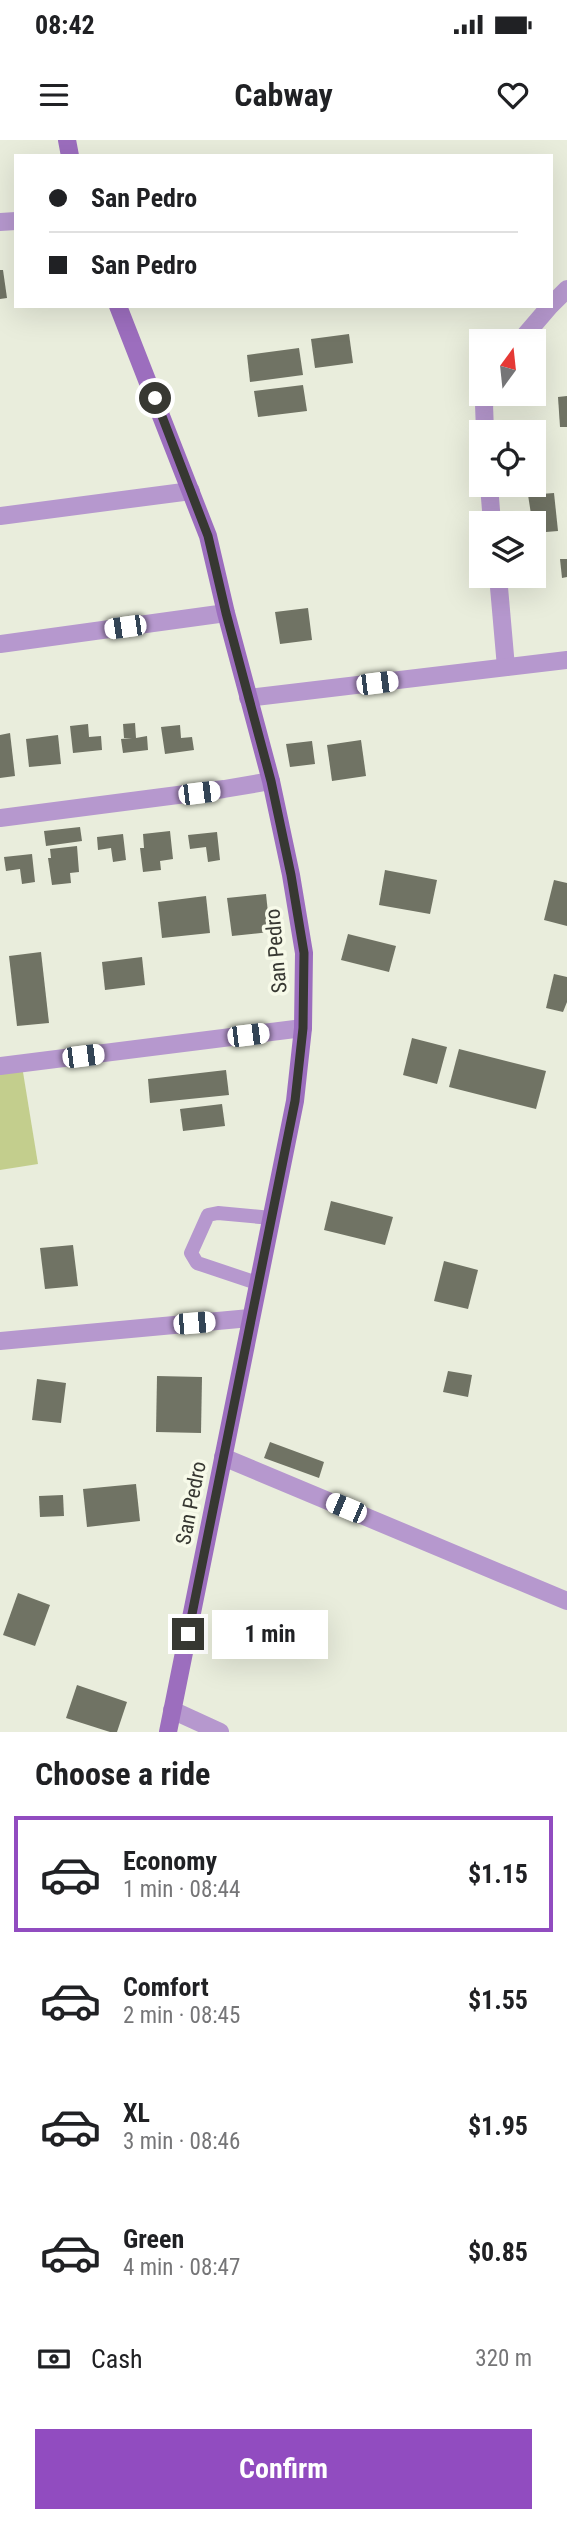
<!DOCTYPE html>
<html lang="en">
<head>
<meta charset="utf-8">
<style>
	:root { --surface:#fff; --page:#f2f2f2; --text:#202124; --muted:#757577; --line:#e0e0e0; --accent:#914cc0 }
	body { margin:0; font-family:"Roboto Condensed",sans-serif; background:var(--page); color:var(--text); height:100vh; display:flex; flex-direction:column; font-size:26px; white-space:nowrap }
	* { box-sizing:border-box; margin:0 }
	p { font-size:23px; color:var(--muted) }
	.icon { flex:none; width:38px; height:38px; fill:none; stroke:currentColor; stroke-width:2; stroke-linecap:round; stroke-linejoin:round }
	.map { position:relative; height:1592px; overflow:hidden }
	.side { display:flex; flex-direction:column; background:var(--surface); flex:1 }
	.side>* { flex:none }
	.guide { position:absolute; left:14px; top:14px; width:539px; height:154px; border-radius:0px; box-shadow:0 7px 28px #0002; display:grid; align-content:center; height:154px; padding:0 35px; background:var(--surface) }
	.needle { width:46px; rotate:15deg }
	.tools { position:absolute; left:469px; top:189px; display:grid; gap:14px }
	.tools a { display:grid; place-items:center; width:77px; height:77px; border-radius:0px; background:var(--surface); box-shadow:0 7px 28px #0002; font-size:35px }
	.end { position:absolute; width:32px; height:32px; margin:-16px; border:9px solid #373832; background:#fff; box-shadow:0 0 0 4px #fff }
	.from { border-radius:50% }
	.bubble { position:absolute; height:49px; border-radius:0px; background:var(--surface); box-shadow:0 7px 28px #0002; font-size:23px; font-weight:700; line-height:49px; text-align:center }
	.car { position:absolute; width:21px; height:42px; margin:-21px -10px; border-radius:9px; box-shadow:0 0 5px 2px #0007; background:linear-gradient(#fff 24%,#345 0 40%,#fff 0 76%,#345 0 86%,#fff 0) }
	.guide b { display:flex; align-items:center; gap:24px; height:66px; font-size:26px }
	.guide b+b { border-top:2px solid var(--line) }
	.guide i { width:18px; height:18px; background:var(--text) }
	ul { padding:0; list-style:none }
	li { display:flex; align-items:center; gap:21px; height:116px; margin:0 14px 10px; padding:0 21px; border:4px solid transparent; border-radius:0px }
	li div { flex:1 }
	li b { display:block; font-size:26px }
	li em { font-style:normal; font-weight:700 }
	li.on { border-color:var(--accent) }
	li>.icon { width:63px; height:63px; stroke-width:1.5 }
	h2 { padding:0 35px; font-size:32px; line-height:84px }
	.pay { display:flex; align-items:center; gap:18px; height:77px; padding:0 35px; font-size:26px }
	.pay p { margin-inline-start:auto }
	.action { display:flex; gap:14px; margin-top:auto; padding:14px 35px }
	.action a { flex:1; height:80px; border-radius:0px; background:var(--accent); color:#fff; font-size:28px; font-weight:700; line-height:80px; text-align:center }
	.status { display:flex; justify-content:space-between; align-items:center; height:49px; padding:0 35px; background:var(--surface); direction:ltr }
	.status svg { height:19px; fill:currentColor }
	header { display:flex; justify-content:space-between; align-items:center; height:91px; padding:0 35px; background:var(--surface); font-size:32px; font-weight:700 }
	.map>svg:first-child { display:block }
</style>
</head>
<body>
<div class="status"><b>08:42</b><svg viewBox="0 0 49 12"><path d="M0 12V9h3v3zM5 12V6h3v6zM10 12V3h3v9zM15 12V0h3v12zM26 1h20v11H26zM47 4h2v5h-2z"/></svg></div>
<header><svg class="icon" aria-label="menu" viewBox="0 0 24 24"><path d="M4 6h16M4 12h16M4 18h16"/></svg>Cabway<svg class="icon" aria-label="heart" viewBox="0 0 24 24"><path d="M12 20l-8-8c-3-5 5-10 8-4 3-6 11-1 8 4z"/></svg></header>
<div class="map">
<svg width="567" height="1592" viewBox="0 0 567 1592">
	<rect width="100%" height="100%" fill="#e9eddc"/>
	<path fill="#c3ce8d" d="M22,926L38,1024L0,1030V930Z"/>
	<g fill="#707364">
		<path d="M0,130H3L7,158L0,159Z"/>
		<path d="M349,194L353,223L315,228L311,199Z"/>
		<path d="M299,208L303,235L250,242L247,215Z"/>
		<path d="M303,245L307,271L258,277L254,251Z"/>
		<path d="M567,256V287H560L558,257Z"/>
		<path d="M554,353L558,391L534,393L528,355Z"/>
		<path d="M560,419H567V437L562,438Z"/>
		<path d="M308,468L312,500L280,504L275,472Z"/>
		<path d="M135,583L136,598L147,596L148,610L123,613L121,599L132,598H124L123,584Z"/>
		<path d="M88,584L89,597L101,596L102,610L73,613L70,586Z"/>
		<path d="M180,585L181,598L192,597L194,610L165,614L161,587Z"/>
		<path d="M10,593L15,636L0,638V595Z"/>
		<path d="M58,595L61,624L29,627L26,599Z"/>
		<path d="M361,600L366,636L332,641L327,605Z"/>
		<path d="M312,601L315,624L290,627L286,604Z"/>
		<path d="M80,687L82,701L46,706L44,691Z"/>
		<path d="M170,691L173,719L160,721L161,730L143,732L140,708H144L143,694Z"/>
		<path d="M217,692L220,720L208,722L206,707L190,709L188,695Z"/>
		<path d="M123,694L126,720L113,722L111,708L98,710L97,697Z"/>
		<path d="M77,706L79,732L70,733L71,743L52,745L48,718H51L50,709Z"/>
		<path d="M32,714L35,742L22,744L20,729L6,731L4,717Z"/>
		<path d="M385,730L437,740L430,774L379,765Z"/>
		<path d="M554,740L567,743V786L544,780Z"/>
		<path d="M266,754L270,792L232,796L227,758Z"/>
		<path d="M206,756L210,793L162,798L158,762Z"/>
		<path d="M348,794L396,806L389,832L341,820Z"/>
		<path d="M41,812L49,883L17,886L9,816Z"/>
		<path d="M142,817L145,845L105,850L102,822Z"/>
		<path d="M554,834L567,837V862L563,872L546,868Z"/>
		<path d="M412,898L447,907L437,944L403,935Z"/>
		<path d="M459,909L546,931L536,969L449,947Z"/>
		<path d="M226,930L229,955L150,963L148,939Z"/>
		<path d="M222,964L225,986L183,991L180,969Z"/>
		<path d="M331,1061L393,1077L385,1105L324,1090Z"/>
		<path d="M73,1105L78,1146L45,1149L40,1108Z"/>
		<path d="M444,1121L478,1130L468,1169L434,1161Z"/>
		<path d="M448,1231L472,1235L468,1257L443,1252Z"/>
		<path d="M157,1236L202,1237L201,1293L156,1292Z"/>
		<path d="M37,1239L66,1243L61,1283L32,1280Z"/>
		<path d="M270,1302L324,1322L319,1338L264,1318Z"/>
		<path d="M136,1344L140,1381L87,1387L83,1349Z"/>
		<path d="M63,1355L64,1376L40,1377L39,1356Z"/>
		<path d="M18,1453L50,1465L35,1506L3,1495Z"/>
		<path d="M77,1545L127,1562L117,1592H110L66,1578Z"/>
	</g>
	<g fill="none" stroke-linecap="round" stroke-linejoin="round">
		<path stroke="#b698ce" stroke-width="14" d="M257,1143L197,1123L191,1113L208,1075L218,1073L271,1078"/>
		<g stroke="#b698ce" stroke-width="18">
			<path d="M0,82L16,81"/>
			<path d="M551,165L567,149"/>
			<path d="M520,201L550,166"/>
			<path d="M485,292L484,264L490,254"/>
			<path d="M489,345L492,383"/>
			<path d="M0,376L191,351"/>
			<path d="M498,436L506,527"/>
			<path d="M0,504L226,473"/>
			<path d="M248,558L567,520"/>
			<path d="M0,678L224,649L271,641"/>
			<path d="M0,926L303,888"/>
			<path d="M0,1201L250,1178"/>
			<path d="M223,1317L567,1461"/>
			<path d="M172,1570L220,1592"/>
		</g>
		<g stroke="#9c6ebe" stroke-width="18">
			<path d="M67,0L70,16"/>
			<path d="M118,166L208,396L226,473L271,641L291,735L304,813L303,888L295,961L168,1592"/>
		</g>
	</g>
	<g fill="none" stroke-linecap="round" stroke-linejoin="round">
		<path stroke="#373832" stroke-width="9" d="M155,258L208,396L226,473L271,641L291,735L304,813L303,888L295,961L188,1494"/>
	</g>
	<g text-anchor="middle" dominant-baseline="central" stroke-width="7" stroke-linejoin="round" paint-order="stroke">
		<g font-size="21" fill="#373832" stroke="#f7fae9">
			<text transform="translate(276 811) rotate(-95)">San Pedro</text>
			<text transform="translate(191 1363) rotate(-79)">San Pedro</text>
		</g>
	</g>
</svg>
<div class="tools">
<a><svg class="needle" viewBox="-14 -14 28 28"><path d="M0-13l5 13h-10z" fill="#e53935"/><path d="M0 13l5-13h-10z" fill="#757577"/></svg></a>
<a><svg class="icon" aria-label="locate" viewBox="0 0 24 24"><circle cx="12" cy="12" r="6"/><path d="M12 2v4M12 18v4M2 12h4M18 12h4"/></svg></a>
<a><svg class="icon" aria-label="layers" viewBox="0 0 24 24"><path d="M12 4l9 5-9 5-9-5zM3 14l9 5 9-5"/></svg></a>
</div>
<i class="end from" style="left:155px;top:258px"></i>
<i class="end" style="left:188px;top:1494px"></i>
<div class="bubble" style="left:212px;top:1470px;width:116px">1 min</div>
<i class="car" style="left:125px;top:487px;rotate:262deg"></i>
<i class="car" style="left:377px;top:543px;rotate:83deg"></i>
<i class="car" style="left:199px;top:653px;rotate:83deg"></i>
<i class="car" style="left:248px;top:895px;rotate:83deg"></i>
<i class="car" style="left:83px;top:916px;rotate:83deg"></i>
<i class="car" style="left:194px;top:1183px;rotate:85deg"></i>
<i class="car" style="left:346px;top:1368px;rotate:293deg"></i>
<div class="guide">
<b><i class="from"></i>San Pedro</b>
<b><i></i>San Pedro</b>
</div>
</div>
<section class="side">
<h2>Choose a ride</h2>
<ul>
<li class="on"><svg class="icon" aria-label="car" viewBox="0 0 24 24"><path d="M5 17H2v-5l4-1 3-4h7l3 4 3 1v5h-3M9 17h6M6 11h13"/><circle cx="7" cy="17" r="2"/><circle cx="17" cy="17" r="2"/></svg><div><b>Economy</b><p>1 min · 08:44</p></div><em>$1.15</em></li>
<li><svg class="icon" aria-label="car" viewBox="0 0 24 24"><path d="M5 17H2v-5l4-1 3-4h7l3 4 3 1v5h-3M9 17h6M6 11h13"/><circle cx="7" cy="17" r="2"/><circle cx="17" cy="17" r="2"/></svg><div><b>Comfort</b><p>2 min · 08:45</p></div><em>$1.55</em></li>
<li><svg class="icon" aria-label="car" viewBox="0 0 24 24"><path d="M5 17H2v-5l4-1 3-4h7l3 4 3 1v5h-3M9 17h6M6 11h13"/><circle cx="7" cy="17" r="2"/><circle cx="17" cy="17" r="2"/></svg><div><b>XL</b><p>3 min · 08:46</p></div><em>$1.95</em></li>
<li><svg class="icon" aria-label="car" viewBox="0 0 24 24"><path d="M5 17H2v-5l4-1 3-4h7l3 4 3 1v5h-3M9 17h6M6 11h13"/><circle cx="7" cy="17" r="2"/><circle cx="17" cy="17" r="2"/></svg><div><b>Green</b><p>4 min · 08:47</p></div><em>$0.85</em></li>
</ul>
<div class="pay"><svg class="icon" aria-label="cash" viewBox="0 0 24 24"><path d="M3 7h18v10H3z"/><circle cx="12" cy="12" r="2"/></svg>Cash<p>320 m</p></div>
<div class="action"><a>Confirm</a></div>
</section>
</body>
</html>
